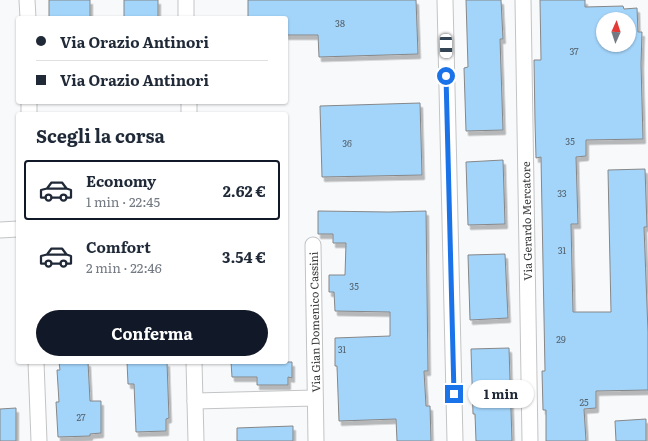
<!DOCTYPE html>
<html lang="it">
<head>
<meta charset="utf-8">
<style>
	:root { --surface:#fff; --page:#f2f2f3; --text:#1f2937; --muted:#747a83; --line:#e0e1e3; --accent:#111827 }
	body { margin:0; font-family:Literata,serif; background:var(--page); color:var(--text); height:100vh; display:flex; flex-direction:column; font-size:15px; white-space:nowrap }
	* { box-sizing:border-box; margin:0 }
	p { font-size:13px; color:var(--muted) }
	.icon { flex:none; width:22px; height:22px; fill:none; stroke:currentColor; stroke-width:2; stroke-linecap:round; stroke-linejoin:round }
	.map { position:relative; flex:1; overflow:hidden }
	.drawer { position:absolute; left:16px; top:112px; width:272px; height:252px; display:flex; flex-direction:column; background:var(--surface); border-radius:4px; box-shadow:0 1px 3px #0004 }
	.drawer>* { flex:none }
	.top-card { position:absolute; left:16px; top:16px; width:272px; height:88px; border-radius:4px; box-shadow:0 1px 3px #0004; display:grid; align-content:center; height:88px; padding:0 20px; background:var(--surface) }
	.needle { width:26px; rotate:3deg }
	.tools { position:absolute; left:596px; top:12px; display:grid; gap:8px }
	.tools a { display:grid; place-items:center; width:40px; height:40px; border-radius:50%; background:var(--surface); box-shadow:0 1px 3px #0004; font-size:20px }
	.end { position:absolute; width:18px; height:18px; margin:-9px; border:5px solid #1a73e8; background:#fff; box-shadow:0 0 0 2px #fff }
	.from { border-radius:50% }
	.bubble { position:absolute; height:28px; border-radius:14px; background:var(--surface); box-shadow:0 1px 3px #0004; font-size:13px; font-weight:700; line-height:28px; text-align:center }
	.car { position:absolute; width:12px; height:24px; margin:-12px -6px; border-radius:5px; box-shadow:0 0 3px 1px #0007; background:linear-gradient(#fff 24%,#345 0 40%,#fff 0 76%,#345 0 86%,#fff 0) }
	.top-card b { display:flex; align-items:center; gap:14px; height:38px; font-size:15px }
	.top-card b+b { border-top:1px solid var(--line) }
	.top-card i { width:10px; height:10px; background:var(--text) }
	ul { padding:0; list-style:none }
	li { display:flex; align-items:center; gap:12px; height:60px; margin:0 8px 6px; padding:0 12px; border:2px solid transparent; border-radius:4px }
	li div { flex:1 }
	li b { display:block; font-size:15px }
	li em { font-style:normal; font-weight:700 }
	li.active { border-color:var(--accent) }
	li>.icon { width:36px; height:36px; stroke-width:1.5 }
	h2 { padding:0 20px; font-size:18px; line-height:48px }
	.action { display:flex; gap:8px; margin-top:auto; padding:8px 20px }
	.action a { flex:1; height:46px; border-radius:24px; background:var(--accent); color:#fff; font-size:16px; font-weight:700; line-height:46px; text-align:center }
	.map>svg:first-child { display:block }
</style>
</head>
<body>
<div class="map">
<svg width="648" height="441" viewBox="0 0 648 441">
	<defs>
		<filter id="shadow"><feDropShadow dx="2.5" dy="4.5" stdDeviation="0" flood-color="#0004"/></filter>
	</defs>
	<rect width="100%" height="100%" fill="#f8f9fb"/>
	<g fill="#a3d4fa" stroke="#868788" fill-rule="evenodd" filter="url(#shadow)">
		<rect x="49" y="0" width="41" height="18"/>
		<rect x="124" y="0" width="34" height="18"/>
		<path d="M248,0H416L418,54L319,57L318,35H286V18H248Z"/>
		<path d="M466,0H501L503,39H500L503,130L466,131L464,68L468,67Z"/>
		<path d="M540,0H585V7L623,6L624,9L637,8L638,32H642L641,64L643,139L586,140V156L576,157L578,224H571L573,312H611L608,170L645,169L647,227H644L648,332V390L596,391V408L584,409L586,441H546V410H543L542,371H545L541,157L536,158L535,122L534,60H541ZM603,19H629V45H603Z"/>
		<path d="M420,103L422,175L322,177L320,106Z"/>
		<path d="M503,160L505,224L468,225L466,162Z"/>
		<path d="M318,211L389,212L426,211L428,371H424L426,406H430L431,441H397L396,419L339,421L337,366H335V338L390,336V312L335,311L334,292H329V275H345L346,243H333V234H318Z"/>
		<path d="M505,254L508,318L470,320L468,255Z"/>
		<path d="M509,348L512,441H476L475,414H473L471,349Z"/>
		<path d="M59,362H88L90,401H101V433L90,434V436L58,437L56,402H59L57,370H60Z"/>
		<path d="M127,362H167L169,418L166,419V431L136,432L134,384H128Z"/>
		<path d="M231,362H292V378L288,377V385H257V377H232Z"/>
		<path d="M16,408V441H0V409Z"/>
		<path d="M646,419V441H616L615,421Z"/>
		<path d="M293,426V441H237V428Z"/>
	</g>
	<g fill="none" stroke-linecap="round" stroke-linejoin="round">
		<defs>
			<g id="street">
				<path d="M27,0L28,18"/>
				<path d="M186,0V18"/>
				<path d="M445,0L455,441"/>
				<path d="M523,0L530,441"/>
				<path d="M29,102V114"/>
				<path d="M189,102V114"/>
				<path d="M0,230L18,229"/>
				<path d="M313,245L316,441"/>
				<path d="M36,362L39,441"/>
				<path d="M194,362L196,441"/>
				<path d="M195,401L315,398"/>
			</g>
		</defs>
		<use href="#street" stroke="#c3c4c5" stroke-width="17"/>
		<use href="#street" stroke="#fff" stroke-width="15"/>
	</g>
	<g fill="none" stroke-linecap="round" stroke-linejoin="round">
		<path stroke="#1a73e8" stroke-width="5" d="M446,76L454,394"/>
	</g>
	<g text-anchor="middle" dominant-baseline="central" stroke-width="3" stroke-linejoin="round" paint-order="stroke">
		<g font-size="9" fill="#53606a">
			<text x="340" y="23">38</text>
			<text x="574" y="51">37</text>
			<text x="570" y="141">35</text>
			<text x="347" y="143">36</text>
			<text x="562" y="193">33</text>
			<text x="562" y="250">31</text>
			<text x="354" y="286">35</text>
			<text x="561" y="339">29</text>
			<text x="342" y="349">31</text>
			<text x="584" y="402">25</text>
			<text x="81" y="417">27</text>
		</g>
		<g font-size="11" fill="#38393a" stroke="#fff">
			<text transform="translate(526 221) rotate(-91)">Via Gerardo Mercatore</text>
			<text transform="translate(314 322) rotate(-91)">Via Gian Domenico Cassini</text>
		</g>
	</g>
</svg>
<div class="tools">
<a><svg class="needle" viewBox="-14 -14 28 28"><path d="M0-13l5 13h-10z" fill="#e53935"/><path d="M0 13l5-13h-10z" fill="#747a83"/></svg></a>
</div>
<i class="end from" style="left:446px;top:76px"></i>
<i class="end" style="left:454px;top:394px"></i>
<div class="bubble" style="left:468px;top:380px;width:66px">1 min</div>
<i class="car" style="left:446px;top:46px;rotate:179deg"></i>
<div class="top-card">
<b><i class="from"></i>Via Orazio Antinori</b>
<b><i></i>Via Orazio Antinori</b>
</div>
<section class="drawer">
<h2>Scegli la corsa</h2>
<ul>
<li class="active"><svg class="icon" aria-label="car" viewBox="0 0 24 24"><path d="M5 17H2v-5l4-1 3-4h7l3 4 3 1v5h-3M9 17h6M6 11h13"/><circle cx="7" cy="17" r="2"/><circle cx="17" cy="17" r="2"/></svg><div><b>Economy</b><p>1 min · 22:45</p></div><em>2.62 €</em></li>
<li><svg class="icon" aria-label="car" viewBox="0 0 24 24"><path d="M5 17H2v-5l4-1 3-4h7l3 4 3 1v5h-3M9 17h6M6 11h13"/><circle cx="7" cy="17" r="2"/><circle cx="17" cy="17" r="2"/></svg><div><b>Comfort</b><p>2 min · 22:46</p></div><em>3.54 €</em></li>
</ul>
<div class="action"><a>Conferma</a></div>
</section>
</div>
</body>
</html>
